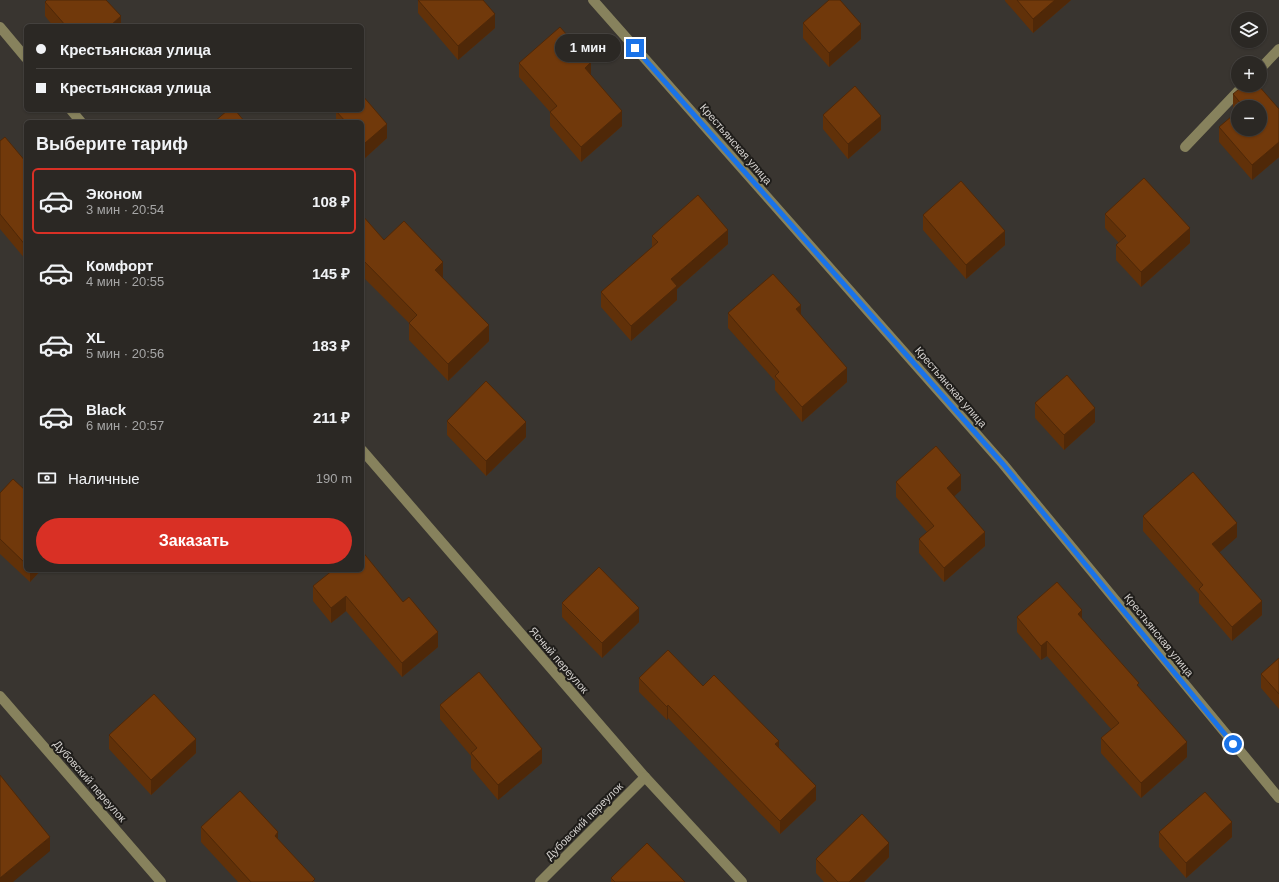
<!DOCTYPE html>
<html lang="ru">
<head>
<meta charset="utf-8">
<style>
	:root { --surface:#2b2824; --page:#373431; --text:#f1f3f6; --muted:#a6a6a6; --line:#474441; --accent:#d93025 }
	body { margin:0; font-family:Helvetica,sans-serif; background:var(--page); color:var(--text); height:100vh; display:flex; flex-direction:column; font-size:15px; white-space:nowrap }
	* { box-sizing:border-box; margin:0 }
	p { font-size:13px; color:var(--muted) }
	.icon { flex:none; width:22px; height:22px; fill:none; stroke:currentColor; stroke-width:2; stroke-linecap:round; stroke-linejoin:round }
	.map { position:relative; flex:1; overflow:hidden }
	.side { position:absolute; left:24px; top:120px; width:340px; height:452px; display:flex; flex-direction:column; background:var(--surface); border-radius:6px; box-shadow:0 1px 3px #0004,0 0 0 1px var(--line) }
	.side>* { flex:none }
	.banner { position:absolute; left:24px; top:24px; width:340px; height:88px; border-radius:6px; box-shadow:0 1px 3px #0004,0 0 0 1px var(--line); display:grid; align-content:center; height:88px; padding:0 12px; background:var(--surface) }
	.tools { position:absolute; left:1231px; top:12px; display:grid; gap:8px }
	.tools a { display:grid; place-items:center; width:36px; height:36px; border-radius:50%; background:var(--surface); box-shadow:0 1px 3px #0004,0 0 0 1px var(--line); font-size:20px }
	.end { position:absolute; width:18px; height:18px; margin:-9px; border:5px solid #1a73e8; background:#fff; box-shadow:0 0 0 2px #fff }
	.from { border-radius:50% }
	.bubble { position:absolute; height:28px; border-radius:14px; background:var(--surface); box-shadow:0 1px 3px #0004,0 0 0 1px var(--line); font-size:13px; font-weight:800; line-height:28px; text-align:center }
	.banner b { display:flex; align-items:center; gap:14px; height:38px; font-size:15px }
	.banner b+b { border-top:1px solid var(--line) }
	.banner i { width:10px; height:10px; background:var(--text) }
	ul { padding:0; list-style:none }
	li { display:flex; align-items:center; gap:12px; height:66px; margin:0 8px 6px; padding:0 4px; border:2px solid transparent; border-radius:6px }
	li div { flex:1 }
	li b { display:block; font-size:15px }
	li em { font-style:normal; font-weight:800 }
	li.selected { border-color:var(--accent) }
	li>.icon { width:36px; height:36px; stroke-width:1.5 }
	h2 { padding:0 12px; font-size:18px; line-height:48px }
	.pay { display:flex; align-items:center; gap:10px; height:44px; padding:0 12px; font-size:15px }
	.pay p { margin-inline-start:auto }
	.primary-button { display:flex; gap:8px; margin-top:auto; padding:8px 12px }
	.primary-button a { flex:1; height:46px; border-radius:24px; background:var(--accent); color:#fff; font-size:16px; font-weight:800; line-height:46px; text-align:center }
	.map>svg:first-child { display:block }
</style>
</head>
<body>
<div class="map">
<svg width="1279" height="882" viewBox="0 0 1279 882">
	<rect width="100%" height="100%" fill="#393530"/>
	<g fill="none" stroke-linecap="round" stroke-linejoin="round">
		<g stroke="#87825d" stroke-width="10">
			<path d="M593,0L1003,464L1279,798"/>
			<path d="M0,27L26,58"/>
			<path d="M1260,69L1279,49"/>
			<path d="M71,110L81,122"/>
			<path d="M1185,147L1244,85"/>
			<path d="M362,450L645,777L742,882"/>
			<path d="M0,696L161,882"/>
			<path d="M540,882L645,777"/>
		</g>
	</g>
	<g fill="#613109" fill-rule="evenodd">
		<path d="M418,0H483L495,28L458,60L418,13Z"/>
		<path d="M1005,0H1071L1033,33L1005,1Z"/>
		<path d="M45,2L121,26H53L45,16Z"/>
		<path d="M803,23L861,39L829,67L803,38Z"/>
		<path d="M519,63L591,75L622,126L581,162L550,126V112L519,77Z"/>
		<path d="M1233,94L1279,109V157L1252,180L1219,142V127L1236,113L1233,109ZM1238,107H1260L1238,129Z"/>
		<path d="M362,95L387,124V138L365,158L362,154V122H336V111L338,110H362Z"/>
		<path d="M823,115L881,130L848,159L823,129Z"/>
		<path d="M0,141L26,162V260L0,229Z"/>
		<path d="M1105,214L1190,243L1141,287L1116,260V245L1119,243L1105,228Z"/>
		<path d="M362,215L384,240L443,278L489,341L448,381L409,340V323L362,276Z"/>
		<path d="M923,215L1005,245L966,279L923,230Z"/>
		<path d="M652,236L728,244L677,289V300L631,341L601,307V292L652,247Z"/>
		<path d="M728,313L801,314L847,382L802,422L775,390V381L728,328Z"/>
		<path d="M1035,403L1095,422L1064,450L1035,418Z"/>
		<path d="M447,421L526,437L486,476L447,435Z"/>
		<path d="M896,482L961,490L954,496L985,546L944,582L919,553V539L927,532L896,497Z"/>
		<path d="M26,491V570H41L30,582L0,554V493Z"/>
		<path d="M1143,516L1237,537L1219,552L1262,615L1232,641L1199,603V594L1143,531Z"/>
		<path d="M313,586L403,602L438,647L402,677L346,611L331,623L313,601Z"/>
		<path d="M562,603L639,622L602,658L562,617Z"/>
		<path d="M1017,617L1082,619L1139,687L1187,757L1141,798L1101,753V738L1112,730L1047,656L1041,660L1017,632Z"/>
		<path d="M1279,658V709L1261,688V674Z"/>
		<path d="M639,678L703,686L816,800L780,834L668,718L667,720L639,692Z"/>
		<path d="M440,705L542,763L498,800L471,768V756L440,719Z"/>
		<path d="M109,735L196,753L151,795L109,749Z"/>
		<path d="M201,827L278,840L315,882H238L201,842Z"/>
		<path d="M1159,832L1232,837L1186,878L1159,847Z"/>
		<path d="M889,857L864,882H824L816,873V859Z"/>
		<path d="M611,878L685,882H611Z"/>
	</g>
	<g fill="#4f2808">
		<path d="M1055,0H1071L1033,33V19Z"/>
		<path d="M495,14V28L458,60V46Z"/>
		<path d="M121,16V26H110Z"/>
		<path d="M861,24V39L829,67V53Z"/>
		<path d="M591,62V77L585,68Z"/>
		<path d="M622,111V126L581,162V147Z"/>
		<path d="M881,116V130L848,159V144Z"/>
		<path d="M387,124V138L365,158V143Z"/>
		<path d="M1279,142V157L1252,180V165Z"/>
		<path d="M1190,228V243L1141,287V272Z"/>
		<path d="M728,230V244L677,289V300L631,341V326L671,279Z"/>
		<path d="M1005,231V245L966,279V265Z"/>
		<path d="M443,262V279L435,270Z"/>
		<path d="M801,305V320L796,309Z"/>
		<path d="M489,325V341L448,381V364Z"/>
		<path d="M847,368V382L802,422V407Z"/>
		<path d="M1095,408V422L1064,450V435Z"/>
		<path d="M526,422V437L486,476V461Z"/>
		<path d="M961,475V490L947,503V488Z"/>
		<path d="M1237,523V537L1212,559V544Z"/>
		<path d="M985,532V546L944,582V568Z"/>
		<path d="M30,570H41L30,582Z"/>
		<path d="M346,596V611L331,623V608Z"/>
		<path d="M1262,601V615L1232,641V627Z"/>
		<path d="M639,608V622L602,658V643Z"/>
		<path d="M1082,610V624L1078,614Z"/>
		<path d="M438,632V647L402,677V663Z"/>
		<path d="M1047,641V656L1041,660V646Z"/>
		<path d="M668,705V718L667,720V707Z"/>
		<path d="M196,739V753L151,795V780Z"/>
		<path d="M779,741V754L775,744Z"/>
		<path d="M1187,742V757L1141,798V783Z"/>
		<path d="M542,749V763L498,800V785Z"/>
		<path d="M816,786V800L780,834V821Z"/>
		<path d="M1232,822V837L1186,878V863Z"/>
		<path d="M278,832V847L275,836Z"/>
		<path d="M50,837V851L13,882H0V878Z"/>
		<path d="M889,843V857L864,882H849Z"/>
	</g>
	<g fill="#71390b" stroke="#4f2808">
		<path d="M47,0H106L121,16L110,26H66L45,2Z"/>
		<path d="M418,0H483L495,14L458,46Z"/>
		<path d="M829,0H840L861,24L829,53L803,23Z"/>
		<path d="M1017,0H1055L1033,19Z"/>
		<path d="M560,27L591,62L585,68L622,111L581,147L550,112L557,106L519,63Z"/>
		<path d="M1244,85H1258L1279,109V142L1252,165L1219,127L1238,111V129H1260V107H1243V106L1233,94Z"/>
		<path d="M855,86L881,116L848,144L823,115Z"/>
		<path d="M362,95L387,124L365,143L362,140V122H346L336,111L338,110H362Z"/>
		<path d="M228,110H235L245,122H214Z"/>
		<path d="M5,137L26,162V246L0,214V141Z"/>
		<path d="M1144,178L1190,228L1141,272L1116,245L1126,236L1105,214Z"/>
		<path d="M961,181L1005,231L966,265L923,215Z"/>
		<path d="M698,195L728,230L671,279L677,286L631,326L601,292L658,242L652,236Z"/>
		<path d="M362,215L384,240L404,221L443,262L435,270L489,325L448,364L409,323L417,315L362,259Z"/>
		<path d="M773,274L801,305L796,309L847,368L802,407L775,376L779,372L728,313Z"/>
		<path d="M1067,375L1095,408L1064,435L1035,403Z"/>
		<path d="M486,381L526,422L486,461L447,421Z"/>
		<path d="M936,446L961,475L947,488L985,532L944,568L919,539L934,526L896,482Z"/>
		<path d="M1193,472L1237,523L1212,544L1262,601L1232,627L1199,589L1203,585L1143,516Z"/>
		<path d="M13,479L26,491V564L0,539V493Z"/>
		<path d="M362,551L403,602L409,597L438,632L402,663L346,596L331,608L313,586L333,570H362Z"/>
		<path d="M599,567L639,608L602,643L562,603Z"/>
		<path d="M1057,582L1082,610L1078,614L1139,683L1137,685L1187,742L1141,783L1101,738L1119,723L1047,641L1041,646L1017,617Z"/>
		<path d="M668,650L703,686L714,675L779,741L775,744L816,786L780,821L668,705L667,707L639,678Z"/>
		<path d="M1279,658V694L1261,674Z"/>
		<path d="M479,672L542,749L498,785L471,753L477,748L440,705Z"/>
		<path d="M154,694L196,739L151,780L109,735Z"/>
		<path d="M0,775L50,837L0,878Z"/>
		<path d="M240,791L278,832L275,836L315,879L312,882H251L201,827Z"/>
		<path d="M1205,792L1232,822L1186,863L1159,832Z"/>
		<path d="M862,814L889,843L849,882H838L816,859Z"/>
		<path d="M647,843L685,882H615L611,878Z"/>
	</g>
	<g fill="none" stroke-linecap="round" stroke-linejoin="round">
		<path stroke="#1a73e8" stroke-width="5" d="M635,48L1003,464L1233,744"/>
	</g>
	<g text-anchor="middle" dominant-baseline="central" stroke-width="4" stroke-linejoin="round" paint-order="stroke">
		<g font-size="11" fill="#d4d1ce" stroke="#1f1d1a">
			<text transform="translate(736 144) rotate(49)">Крестьянская улица</text>
			<text transform="translate(951 387) rotate(49)">Крестьянская улица</text>
			<text transform="translate(1159 635) rotate(51)">Крестьянская улица</text>
			<text transform="translate(559 660) rotate(49)">Ясный переулок</text>
			<text transform="translate(90 781) rotate(49)">Дубовский переулок</text>
			<text transform="translate(584 821) rotate(-45)">Дубовский переулок</text>
		</g>
	</g>
</svg>
<div class="tools">
<a><svg class="icon" aria-label="layers" viewBox="0 0 24 24"><path d="M12 4l9 5-9 5-9-5zM3 14l9 5 9-5"/></svg></a>
<a>+</a>
<a>−</a>
</div>
<i class="end from" style="left:1233px;top:744px"></i>
<i class="end" style="left:635px;top:48px"></i>
<div class="bubble" style="left:555px;top:34px;width:66px">1 мин</div>
<div class="banner">
<b><i class="from"></i>Крестьянская улица</b>
<b><i></i>Крестьянская улица</b>
</div>
<section class="side">
<h2>Выберите тариф</h2>
<ul>
<li class="selected"><svg class="icon" aria-label="car" viewBox="0 0 24 24"><path d="M5 17H2v-5l4-1 3-4h7l3 4 3 1v5h-3M9 17h6M6 11h13"/><circle cx="7" cy="17" r="2"/><circle cx="17" cy="17" r="2"/></svg><div><b>Эконом</b><p>3 мин · 20:54</p></div><em>108 ₽</em></li>
<li><svg class="icon" aria-label="car" viewBox="0 0 24 24"><path d="M5 17H2v-5l4-1 3-4h7l3 4 3 1v5h-3M9 17h6M6 11h13"/><circle cx="7" cy="17" r="2"/><circle cx="17" cy="17" r="2"/></svg><div><b>Комфорт</b><p>4 мин · 20:55</p></div><em>145 ₽</em></li>
<li><svg class="icon" aria-label="car" viewBox="0 0 24 24"><path d="M5 17H2v-5l4-1 3-4h7l3 4 3 1v5h-3M9 17h6M6 11h13"/><circle cx="7" cy="17" r="2"/><circle cx="17" cy="17" r="2"/></svg><div><b>XL</b><p>5 мин · 20:56</p></div><em>183 ₽</em></li>
<li><svg class="icon" aria-label="car" viewBox="0 0 24 24"><path d="M5 17H2v-5l4-1 3-4h7l3 4 3 1v5h-3M9 17h6M6 11h13"/><circle cx="7" cy="17" r="2"/><circle cx="17" cy="17" r="2"/></svg><div><b>Black</b><p>6 мин · 20:57</p></div><em>211 ₽</em></li>
</ul>
<div class="pay"><svg class="icon" aria-label="cash" viewBox="0 0 24 24"><path d="M3 7h18v10H3z"/><circle cx="12" cy="12" r="2"/></svg>Наличные<p>190 m</p></div>
<div class="primary-button"><a>Заказать</a></div>
</section>
</div>
</body>
</html>
